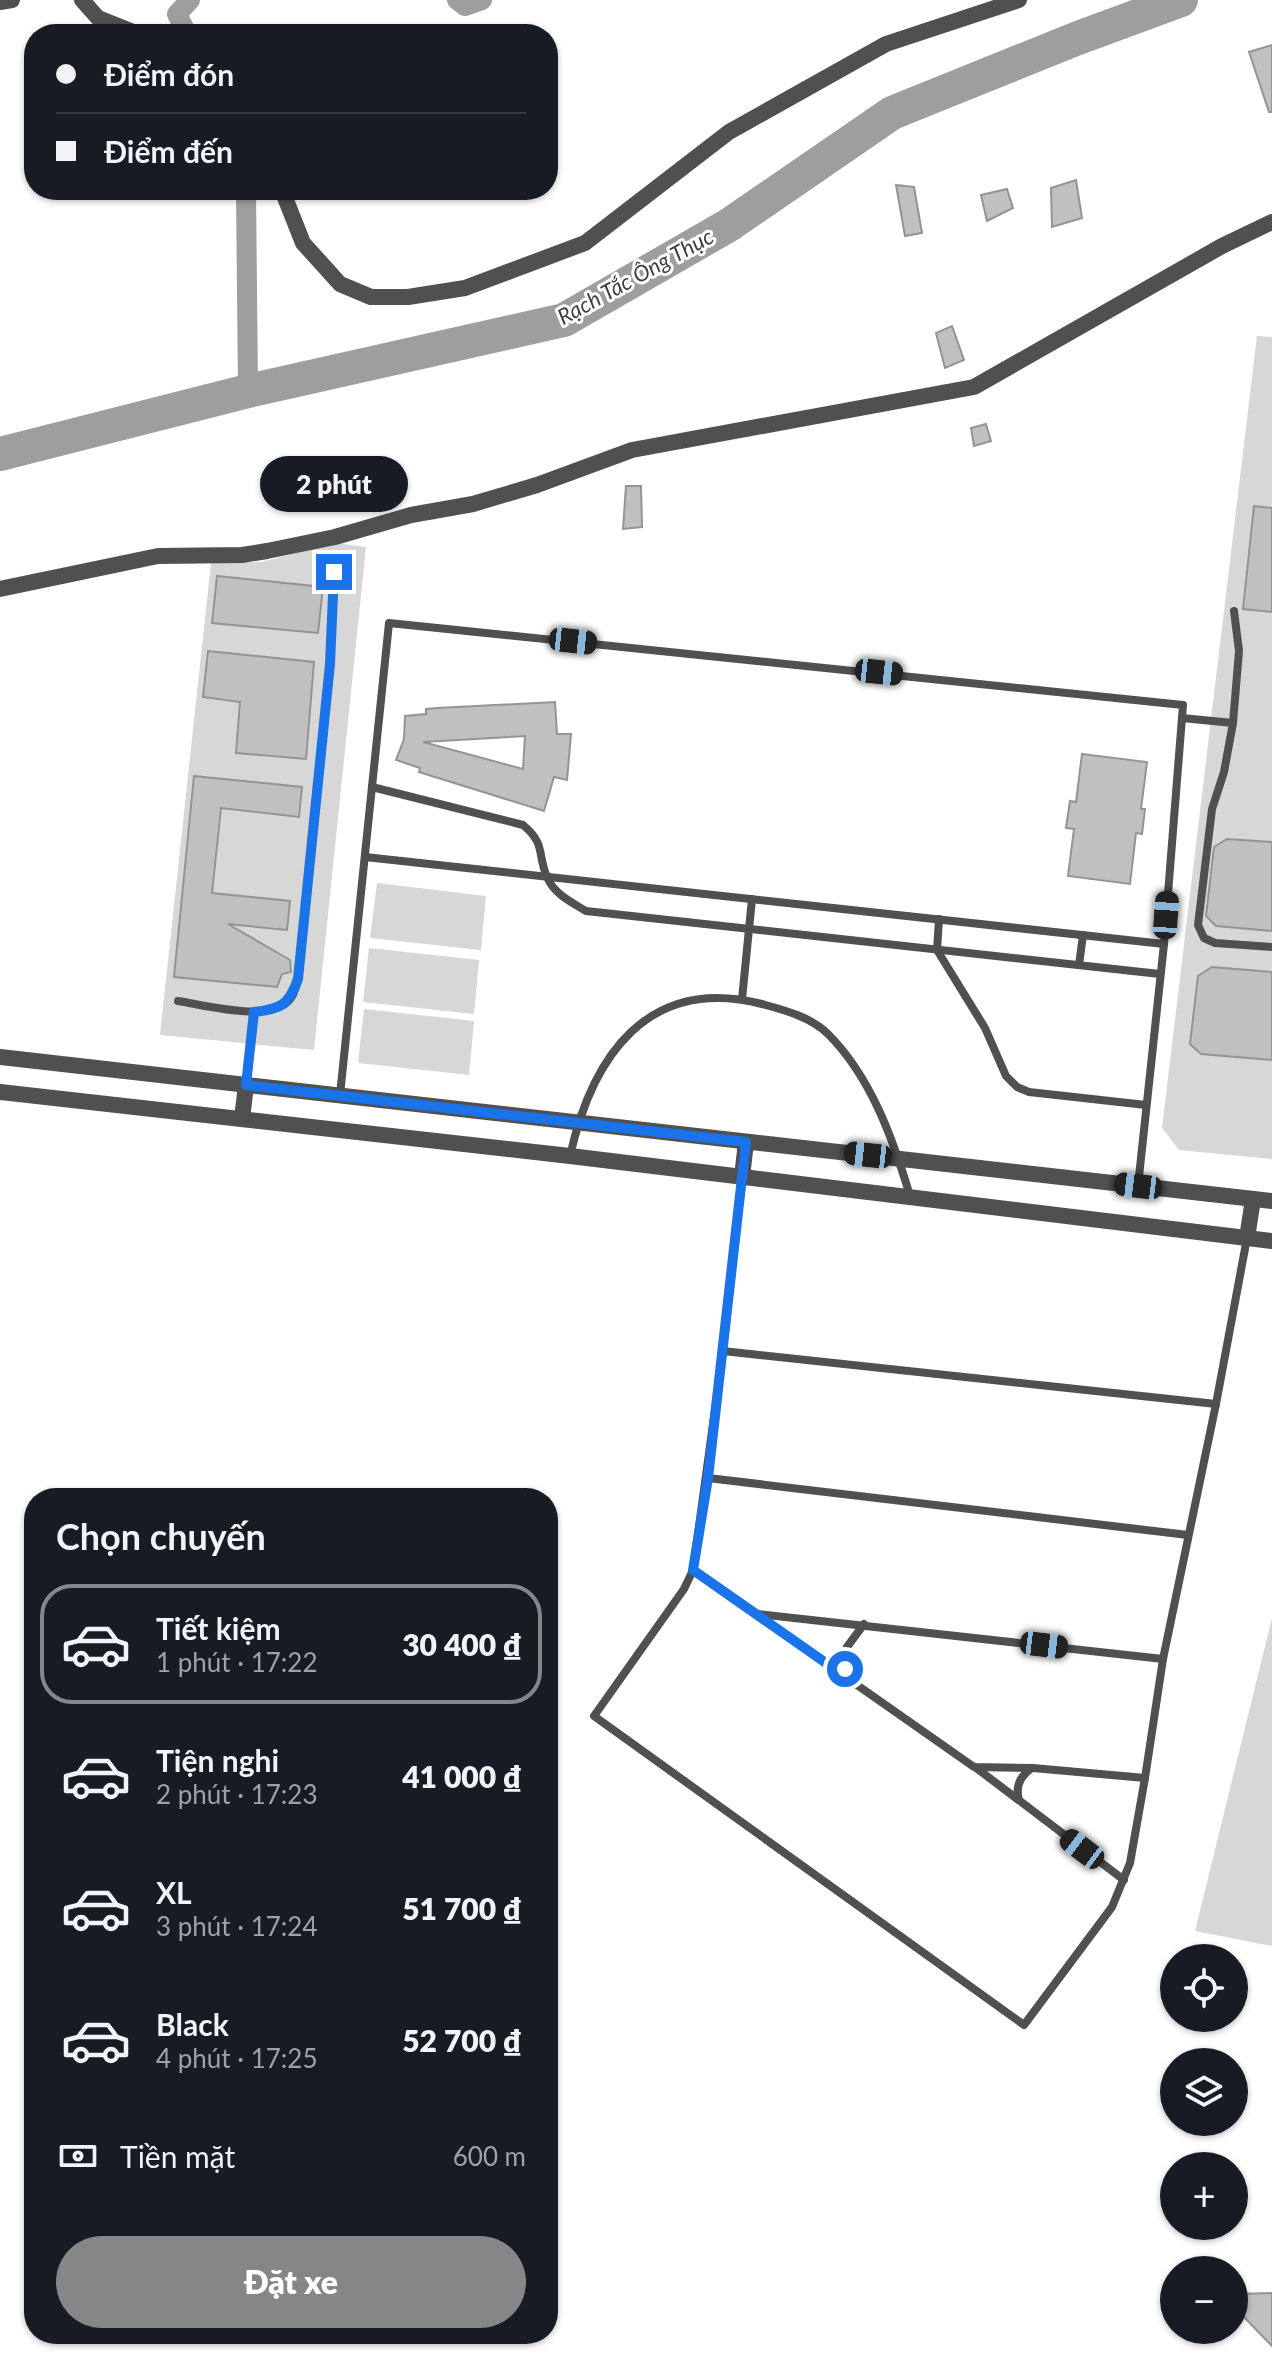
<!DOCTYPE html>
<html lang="vi">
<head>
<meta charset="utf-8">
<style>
	:root { --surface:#171b24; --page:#242831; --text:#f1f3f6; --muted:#9ea1a6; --line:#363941; --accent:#858687 }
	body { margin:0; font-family:Lato,sans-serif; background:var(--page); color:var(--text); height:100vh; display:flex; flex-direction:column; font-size:30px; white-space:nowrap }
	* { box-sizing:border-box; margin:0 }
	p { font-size:26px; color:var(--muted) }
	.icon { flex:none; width:44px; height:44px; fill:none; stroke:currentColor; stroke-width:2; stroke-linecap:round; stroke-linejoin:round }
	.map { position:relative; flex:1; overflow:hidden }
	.drawer { position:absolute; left:24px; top:1488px; width:534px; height:856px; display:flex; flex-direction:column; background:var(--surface); border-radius:32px; box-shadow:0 2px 6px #0004 }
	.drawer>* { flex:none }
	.hud { position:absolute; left:24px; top:24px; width:534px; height:176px; border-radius:32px; box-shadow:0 2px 6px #0004; display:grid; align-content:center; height:176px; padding:0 32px; background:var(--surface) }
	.fabs { position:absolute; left:1160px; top:1944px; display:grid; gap:16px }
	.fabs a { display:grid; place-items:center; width:88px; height:88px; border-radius:50%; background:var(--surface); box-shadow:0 2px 6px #0004; font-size:40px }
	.end { position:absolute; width:36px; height:36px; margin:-18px; border:10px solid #1a73e8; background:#fff; box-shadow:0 0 0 4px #fff }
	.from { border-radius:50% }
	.bubble { position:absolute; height:56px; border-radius:28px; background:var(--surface); box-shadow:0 2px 6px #0004; font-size:26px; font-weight:800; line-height:56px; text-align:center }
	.car { position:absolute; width:24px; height:48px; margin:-24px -12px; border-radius:10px; box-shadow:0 0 6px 2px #0007; background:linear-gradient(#222 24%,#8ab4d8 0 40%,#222 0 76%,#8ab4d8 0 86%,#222 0) }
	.hud b { display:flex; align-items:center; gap:28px; height:76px; font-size:30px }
	.hud b+b { border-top:2px solid var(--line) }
	.hud i { width:20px; height:20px; background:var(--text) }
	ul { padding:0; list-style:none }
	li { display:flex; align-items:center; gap:24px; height:120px; margin:0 16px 12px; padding:0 16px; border:4px solid transparent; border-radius:32px }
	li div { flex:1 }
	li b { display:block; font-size:30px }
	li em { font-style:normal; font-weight:800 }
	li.current { border-color:var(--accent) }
	li>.icon { width:72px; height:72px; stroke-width:1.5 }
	h2 { padding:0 32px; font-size:36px; line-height:96px }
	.pay { display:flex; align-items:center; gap:20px; height:88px; padding:0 32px; font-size:30px }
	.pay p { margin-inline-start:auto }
	.cta { display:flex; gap:16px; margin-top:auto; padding:16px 32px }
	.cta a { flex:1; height:92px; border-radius:48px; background:var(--accent); color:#fff; font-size:32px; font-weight:800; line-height:92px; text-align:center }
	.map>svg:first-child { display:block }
</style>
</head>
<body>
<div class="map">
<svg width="1272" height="2369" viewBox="0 0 1272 2369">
	<rect width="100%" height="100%" fill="#fff"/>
	<g fill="#d7d7d7">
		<path d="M1257,336L1272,337V1159L1179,1150L1162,1128Z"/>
		<path d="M335,543L366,547L314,1050L160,1035L211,563L262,562Z"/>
		<path d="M377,883L486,896L481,950L370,938Z"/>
		<path d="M369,948L479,960L474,1014L363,1002Z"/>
		<path d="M364,1009L474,1021L469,1075L358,1063Z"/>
		<path d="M1272,1618V1946L1195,1931Z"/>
	</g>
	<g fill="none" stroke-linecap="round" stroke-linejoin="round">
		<g stroke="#9e9e9e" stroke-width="20">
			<path d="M457,0L465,6L482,0"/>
			<path d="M187,34L177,14L190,0"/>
			<path d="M246,190L248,391"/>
		</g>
		<path stroke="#9e9e9e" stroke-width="34" d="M0,454L248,391L564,320L729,225L892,113L1078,38L1181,0"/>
	</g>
	<g fill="#c0c0c0" stroke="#949494" stroke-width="2" fill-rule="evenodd">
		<path d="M1272,45V112H1269L1249,52Z"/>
		<path d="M1076,180L1082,218L1052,227L1051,188Z"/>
		<path d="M896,185L914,187L922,233L905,236Z"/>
		<path d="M1007,189L1013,208L987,221L981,195Z"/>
		<path d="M952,326L964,360L945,368L936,333Z"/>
		<path d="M986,424L991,441L974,446L971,428Z"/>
		<path d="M626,486H641L642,527L623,529Z"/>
		<path d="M1254,506L1272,508V612L1243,609Z"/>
		<path d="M217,576L323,587L318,633L212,623Z"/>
		<path d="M208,651L314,662L306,759L236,753L240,702L203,697Z"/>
		<path d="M555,702L557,734H571L567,780L554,777L544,811L419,772L420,768L396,760L404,739L405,716L426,714V709L437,708ZM525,736L523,769L423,742Z"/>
		<path d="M1082,754L1147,762L1141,809H1145L1142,834L1136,833L1130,884L1068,876L1074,829L1066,828L1070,801L1076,802Z"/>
		<path d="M194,776L302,787L299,817L221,808L212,893L290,901L287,930L228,924L290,960L291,972L282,974L277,987L174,977Z"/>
		<path d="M1227,839L1272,842V931L1216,926L1206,916L1214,847Z"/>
		<path d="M1212,967L1272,972V1060L1201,1054L1190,1044L1198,976Z"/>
		<path d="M1272,2293V2346L1240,2313L1238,2294Z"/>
	</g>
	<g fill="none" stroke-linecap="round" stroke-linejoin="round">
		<g stroke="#505050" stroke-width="8">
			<path d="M1234,611L1239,651L1233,723L1224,772L1212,809L1198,925L1204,938L1215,943L1272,947"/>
			<path d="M1182,718L1233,723"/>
			<path d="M372,787L523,825C546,844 537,854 547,877C554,894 571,902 586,911L1160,974"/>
			<path d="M365,857L1164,944"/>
			<path d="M939,919L937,950L985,1028L1006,1076L1017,1087L1029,1092L1146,1105"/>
			<path d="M1079,965L1083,935"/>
			<path d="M742,999L752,899"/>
			<path d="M178,1001C205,1005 273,1024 291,998C295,993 296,985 298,979L330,664L334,572"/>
			<path d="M246,1085L254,1012"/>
			<path d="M340,1095L389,623L1183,705L1164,944L1138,1186"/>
			<path d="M570,1156C592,1057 647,975 762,1004C784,1010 811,1017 828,1034C871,1077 893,1139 910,1196"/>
			<path d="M742,1177L723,1351L1216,1404L1247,1238"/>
			<path d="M723,1351L693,1570L974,1767L1033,1768L1145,1778L1163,1659L1216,1404"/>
			<path d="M708,1478L1188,1535"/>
			<path d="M693,1570L684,1589L594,1716L1024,2025L1112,1907L1130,1863L1145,1778"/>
			<path d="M758,1614L1163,1659"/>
			<path d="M846,1676L847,1647L864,1624"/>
			<path d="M975,1767L1124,1880"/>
			<path d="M1019,1800C1015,1786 1020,1776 1032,1768"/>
		</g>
		<g stroke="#505050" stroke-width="16">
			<path d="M82,0L98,18L138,34"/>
			<path d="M0,2L12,0"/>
			<path d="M282,190L303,243L340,284L371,297H408L465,288L585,243L729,132L886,44L1019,0"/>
			<path d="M0,589L158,556L242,555L267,551L335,537L411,515L473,504L537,485L632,450L974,387L1222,246L1272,222"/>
			<path d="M0,1057L1272,1201"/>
			<path d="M0,1092L570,1156L1272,1241"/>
			<path d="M242,1119L246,1085"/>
			<path d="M742,1177L746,1142"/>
			<path d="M1247,1238L1253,1199"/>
		</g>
	</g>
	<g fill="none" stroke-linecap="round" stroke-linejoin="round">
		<path stroke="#1a73e8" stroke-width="10" d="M334,572L330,664L298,979C289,1005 281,1009 254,1012L246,1085L746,1142L708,1478L693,1570L846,1677L845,1669"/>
	</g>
	<g text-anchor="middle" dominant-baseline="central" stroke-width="6" stroke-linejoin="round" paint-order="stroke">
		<g font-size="22" font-style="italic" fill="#3f3f3f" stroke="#fff">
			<text transform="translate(635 276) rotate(-29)">Rạch Tắc Ông Thục</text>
		</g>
	</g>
</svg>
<div class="fabs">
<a><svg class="icon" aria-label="locate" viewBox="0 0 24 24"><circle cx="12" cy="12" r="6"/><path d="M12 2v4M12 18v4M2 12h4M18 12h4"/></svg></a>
<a><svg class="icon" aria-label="layers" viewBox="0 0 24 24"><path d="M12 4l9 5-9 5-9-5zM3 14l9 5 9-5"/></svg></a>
<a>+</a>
<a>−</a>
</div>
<i class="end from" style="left:845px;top:1669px"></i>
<i class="end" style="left:334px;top:572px"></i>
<div class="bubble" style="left:260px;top:456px;width:148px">2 phút</div>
<i class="car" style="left:573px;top:641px;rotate:96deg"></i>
<i class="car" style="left:879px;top:672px;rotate:96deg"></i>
<i class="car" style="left:1166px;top:915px;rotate:4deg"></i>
<i class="car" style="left:868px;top:1155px;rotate:276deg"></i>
<i class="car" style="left:1138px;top:1186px;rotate:277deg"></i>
<i class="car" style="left:1044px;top:1645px;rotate:97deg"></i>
<i class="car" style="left:1082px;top:1849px;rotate:307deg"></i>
<div class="hud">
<b><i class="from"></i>Điểm đón</b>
<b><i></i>Điểm đến</b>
</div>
<section class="drawer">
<h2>Chọn chuyến</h2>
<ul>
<li class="current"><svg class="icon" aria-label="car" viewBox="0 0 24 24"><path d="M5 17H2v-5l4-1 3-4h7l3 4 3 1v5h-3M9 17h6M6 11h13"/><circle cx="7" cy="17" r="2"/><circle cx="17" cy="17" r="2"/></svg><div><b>Tiết kiệm</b><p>1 phút · 17:22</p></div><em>30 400 ₫</em></li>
<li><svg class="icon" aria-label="car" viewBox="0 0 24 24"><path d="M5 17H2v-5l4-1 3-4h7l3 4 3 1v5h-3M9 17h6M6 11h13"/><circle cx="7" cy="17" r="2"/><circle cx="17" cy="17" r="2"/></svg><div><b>Tiện nghi</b><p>2 phút · 17:23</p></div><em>41 000 ₫</em></li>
<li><svg class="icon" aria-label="car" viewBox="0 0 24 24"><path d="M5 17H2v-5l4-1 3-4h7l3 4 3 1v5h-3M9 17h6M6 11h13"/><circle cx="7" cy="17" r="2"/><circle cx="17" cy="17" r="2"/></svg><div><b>XL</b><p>3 phút · 17:24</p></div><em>51 700 ₫</em></li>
<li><svg class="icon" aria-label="car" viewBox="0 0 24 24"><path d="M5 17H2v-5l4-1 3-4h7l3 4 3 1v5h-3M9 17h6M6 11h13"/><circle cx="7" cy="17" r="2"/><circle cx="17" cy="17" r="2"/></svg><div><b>Black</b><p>4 phút · 17:25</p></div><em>52 700 ₫</em></li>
</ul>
<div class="pay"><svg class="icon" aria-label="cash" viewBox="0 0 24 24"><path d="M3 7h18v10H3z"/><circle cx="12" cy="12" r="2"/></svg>Tiền mặt<p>600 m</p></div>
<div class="cta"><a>Đặt xe</a></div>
</section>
</div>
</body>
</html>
